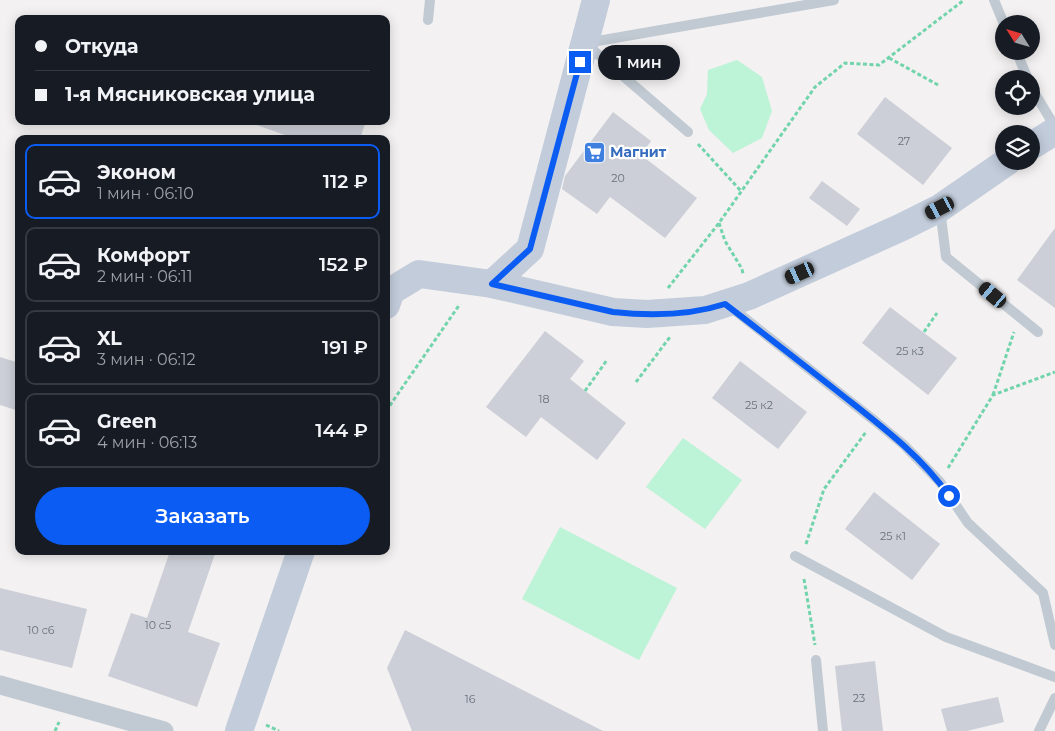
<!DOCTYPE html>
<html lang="ru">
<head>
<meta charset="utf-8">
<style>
	:root { --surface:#171b24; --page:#242831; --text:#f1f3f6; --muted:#9ea1a6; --line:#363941; --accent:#0b5cf3 }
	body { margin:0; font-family:Montserrat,sans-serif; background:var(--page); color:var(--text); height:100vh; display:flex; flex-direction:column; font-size:19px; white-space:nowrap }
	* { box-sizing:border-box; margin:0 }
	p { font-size:16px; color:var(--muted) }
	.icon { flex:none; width:28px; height:28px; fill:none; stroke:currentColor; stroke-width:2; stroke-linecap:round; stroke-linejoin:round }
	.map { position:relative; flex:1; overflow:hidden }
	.panel { position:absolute; left:15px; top:135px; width:375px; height:420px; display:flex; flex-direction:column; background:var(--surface); border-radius:10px; box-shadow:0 2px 12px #0003 }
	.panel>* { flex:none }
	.banner { position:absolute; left:15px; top:15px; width:375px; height:110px; border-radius:10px; box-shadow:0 2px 12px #0003; display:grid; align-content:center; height:110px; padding:0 20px; background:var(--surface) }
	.needle { width:32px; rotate:307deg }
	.fabs { position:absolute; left:995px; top:15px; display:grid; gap:10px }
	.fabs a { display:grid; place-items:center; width:45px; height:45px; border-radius:50%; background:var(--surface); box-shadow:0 2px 12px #0003; font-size:25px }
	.end { position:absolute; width:22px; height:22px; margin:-11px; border:6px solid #0b5cf3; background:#fff; box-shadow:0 0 0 2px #fff }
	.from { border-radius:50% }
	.bubble { position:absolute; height:35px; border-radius:18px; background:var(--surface); box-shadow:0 2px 12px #0003; font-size:16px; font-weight:600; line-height:35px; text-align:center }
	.car { position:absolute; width:15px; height:30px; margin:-15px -8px; border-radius:6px; box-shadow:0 0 4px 1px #0007; background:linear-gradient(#222 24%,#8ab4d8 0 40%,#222 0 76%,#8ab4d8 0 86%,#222 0) }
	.banner b { display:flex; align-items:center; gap:18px; height:48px; font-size:19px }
	.banner b+b { border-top:1px solid var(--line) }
	.banner i { width:12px; height:12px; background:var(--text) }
	ul { padding:9px 0 0; list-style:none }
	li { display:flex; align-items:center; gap:15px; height:75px; margin:0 10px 8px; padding:0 10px; border:2px solid var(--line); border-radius:10px }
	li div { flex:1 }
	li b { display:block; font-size:19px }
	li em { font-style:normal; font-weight:600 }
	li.current { border-color:var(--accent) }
	li>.icon { width:45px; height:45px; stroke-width:1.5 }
	.primary-button { display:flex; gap:10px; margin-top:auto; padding:10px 20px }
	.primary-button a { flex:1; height:58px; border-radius:30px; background:var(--accent); color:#fff; font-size:20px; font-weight:600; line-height:58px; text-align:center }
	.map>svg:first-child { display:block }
</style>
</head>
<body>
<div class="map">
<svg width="1055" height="731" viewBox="0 0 1055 731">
	<rect width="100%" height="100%" fill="#f3f1f1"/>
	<g fill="#bdf3d7">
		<path d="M737,60L762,77L772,111L762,138L733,153L709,130L700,109L707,94L708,70Z"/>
		<path d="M683,438L742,480L705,529L646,487Z"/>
		<path d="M560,527L677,588L639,660L522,599Z"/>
	</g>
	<g fill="#cccfd7">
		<path d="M885,97L952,148L923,185L857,134Z"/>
		<path d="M613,112L651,141L641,155L697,198L665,238L610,197L597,214L562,189L565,176Z"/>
		<path d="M254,121H366L360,139H296L254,124Z"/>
		<path d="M822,181L860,209L847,226L809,198Z"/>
		<path d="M1055,228V308L1017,280Z"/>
		<path d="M890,307L957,358L928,395L862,343Z"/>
		<path d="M545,331L584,361L570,379L626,423L597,460L541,417L526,437L486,407Z"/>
		<path d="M0,357L19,363V411L0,405Z"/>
		<path d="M740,361L807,412L778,449L712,398Z"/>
		<path d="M874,492L940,544L912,580L845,529Z"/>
		<path d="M170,551H216L188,632L220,643L197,707L108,676L131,613L147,618Z"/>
		<path d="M0,588L87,609L72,668L0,650Z"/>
		<path d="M405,630L603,731H412L387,668Z"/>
		<path d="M875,661L883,731H842L835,666Z"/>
		<path d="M998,697L1004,722L967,731H947L941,709Z"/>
	</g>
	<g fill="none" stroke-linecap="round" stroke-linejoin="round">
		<g stroke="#72d4ac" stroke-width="3" stroke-dasharray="4 2.5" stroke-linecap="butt">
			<path d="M889,58L940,86"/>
			<path d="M698,144L741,191"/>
			<path d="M719,223L725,241L742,269L743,274"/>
			<path d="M668,288L719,223L815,87L845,63L879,65L964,0"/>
			<path d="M924,332L937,313"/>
			<path d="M636,382L670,337"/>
			<path d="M585,391L607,360"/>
			<path d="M993,395L1014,332"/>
			<path d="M386,411L460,304"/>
			<path d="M948,468L993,395L1055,372"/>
			<path d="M806,544L824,489L866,432"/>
			<path d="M804,579L815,645"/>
			<path d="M266,725L279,731"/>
			<path d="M55,731L59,722"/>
		</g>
		<g stroke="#c1cad3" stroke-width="10">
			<path d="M994,0L1004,24"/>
			<path d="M428,20L430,0"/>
			<path d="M586,43L834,0"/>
			<path d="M586,44L688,132"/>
			<path d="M1016,51L1028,79"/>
			<path d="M1031,87L1055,127"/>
			<path d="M940,209L946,257L1038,332"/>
			<path d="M728,305L875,421L904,445L940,482L968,523L1043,593L1055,645"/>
			<path d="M795,556L946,637L1055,677"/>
			<path d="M816,660L823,731"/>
			<path d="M1039,731L1055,698"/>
		</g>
		<path stroke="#c1cad3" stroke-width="19" d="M0,685L164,731"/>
		<g stroke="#c2ccdb" stroke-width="28">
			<path d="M1031,146L1055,131"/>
			<path d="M492,284L613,312L647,314L705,310L749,296L902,227L940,208L1008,161"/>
			<path d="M386,305L391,291L419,274L492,284L530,249L596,0"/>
			<path d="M239,731L301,551"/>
		</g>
	</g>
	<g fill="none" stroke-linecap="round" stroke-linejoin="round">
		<path stroke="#0b5cf3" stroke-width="6" d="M580,62L530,249L492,284L613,312C650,316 691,315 725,304C763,333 800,362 837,391C877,423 920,454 949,496"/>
	</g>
	<defs>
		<symbol id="supermarket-square" viewBox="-11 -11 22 22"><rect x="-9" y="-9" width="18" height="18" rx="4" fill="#3f7fe0" stroke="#fff"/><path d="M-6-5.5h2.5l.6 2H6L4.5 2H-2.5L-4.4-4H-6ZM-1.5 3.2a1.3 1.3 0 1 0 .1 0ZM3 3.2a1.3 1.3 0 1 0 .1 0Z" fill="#fff"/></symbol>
	</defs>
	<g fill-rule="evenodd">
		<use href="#supermarket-square" x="582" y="140" width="25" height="25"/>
	</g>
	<g text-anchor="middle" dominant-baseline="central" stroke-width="4.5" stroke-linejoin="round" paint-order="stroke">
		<g font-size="11" fill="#68717e">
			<text x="904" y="141">27</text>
			<text x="618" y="178">20</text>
			<text x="910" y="351">25 к3</text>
			<text x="544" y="399">18</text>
			<text x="759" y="405">25 к2</text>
			<text x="893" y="536">25 к1</text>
			<text x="158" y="625">10 с5</text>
			<text x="41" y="630">10 с6</text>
			<text x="859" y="698">23</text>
			<text x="470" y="699">16</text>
		</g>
		<g font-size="14" font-weight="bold" fill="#366cbe" stroke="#fff" text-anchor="start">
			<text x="610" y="152">Магнит</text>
		</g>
	</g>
</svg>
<div class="fabs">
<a><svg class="needle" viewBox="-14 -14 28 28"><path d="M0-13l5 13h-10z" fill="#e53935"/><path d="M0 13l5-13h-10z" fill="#9ea1a6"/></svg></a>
<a><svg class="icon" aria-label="locate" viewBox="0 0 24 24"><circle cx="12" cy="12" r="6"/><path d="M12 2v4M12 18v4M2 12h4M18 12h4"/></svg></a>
<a><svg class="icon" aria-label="layers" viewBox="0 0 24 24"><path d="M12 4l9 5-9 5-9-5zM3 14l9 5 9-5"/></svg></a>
</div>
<i class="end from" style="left:949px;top:496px"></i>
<i class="end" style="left:580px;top:62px"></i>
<div class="bubble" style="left:598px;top:45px;width:82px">1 мин</div>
<i class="car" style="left:940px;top:208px;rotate:243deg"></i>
<i class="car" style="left:800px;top:273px;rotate:246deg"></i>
<i class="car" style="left:993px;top:295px;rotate:310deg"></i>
<div class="banner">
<b><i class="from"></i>Откуда</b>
<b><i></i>1-я Мясниковская улица</b>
</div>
<section class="panel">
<ul>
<li class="current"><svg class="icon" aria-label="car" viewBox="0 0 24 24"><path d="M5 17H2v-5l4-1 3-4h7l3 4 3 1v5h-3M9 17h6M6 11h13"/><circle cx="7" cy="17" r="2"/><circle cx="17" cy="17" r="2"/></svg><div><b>Эконом</b><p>1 мин · 06:10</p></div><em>112 ₽</em></li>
<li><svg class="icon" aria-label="car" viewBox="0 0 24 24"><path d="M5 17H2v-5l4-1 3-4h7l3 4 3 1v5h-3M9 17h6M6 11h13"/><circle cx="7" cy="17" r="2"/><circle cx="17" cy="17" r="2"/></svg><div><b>Комфорт</b><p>2 мин · 06:11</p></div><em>152 ₽</em></li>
<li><svg class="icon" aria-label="car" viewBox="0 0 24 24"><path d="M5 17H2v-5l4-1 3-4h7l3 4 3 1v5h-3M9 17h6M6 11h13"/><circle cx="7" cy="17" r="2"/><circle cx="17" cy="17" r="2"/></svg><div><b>XL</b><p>3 мин · 06:12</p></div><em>191 ₽</em></li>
<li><svg class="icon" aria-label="car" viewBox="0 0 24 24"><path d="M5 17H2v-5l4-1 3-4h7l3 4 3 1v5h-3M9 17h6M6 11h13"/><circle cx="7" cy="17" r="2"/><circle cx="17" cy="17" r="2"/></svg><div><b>Green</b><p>4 мин · 06:13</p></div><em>144 ₽</em></li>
</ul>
<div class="primary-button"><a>Заказать</a></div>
</section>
</div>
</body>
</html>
